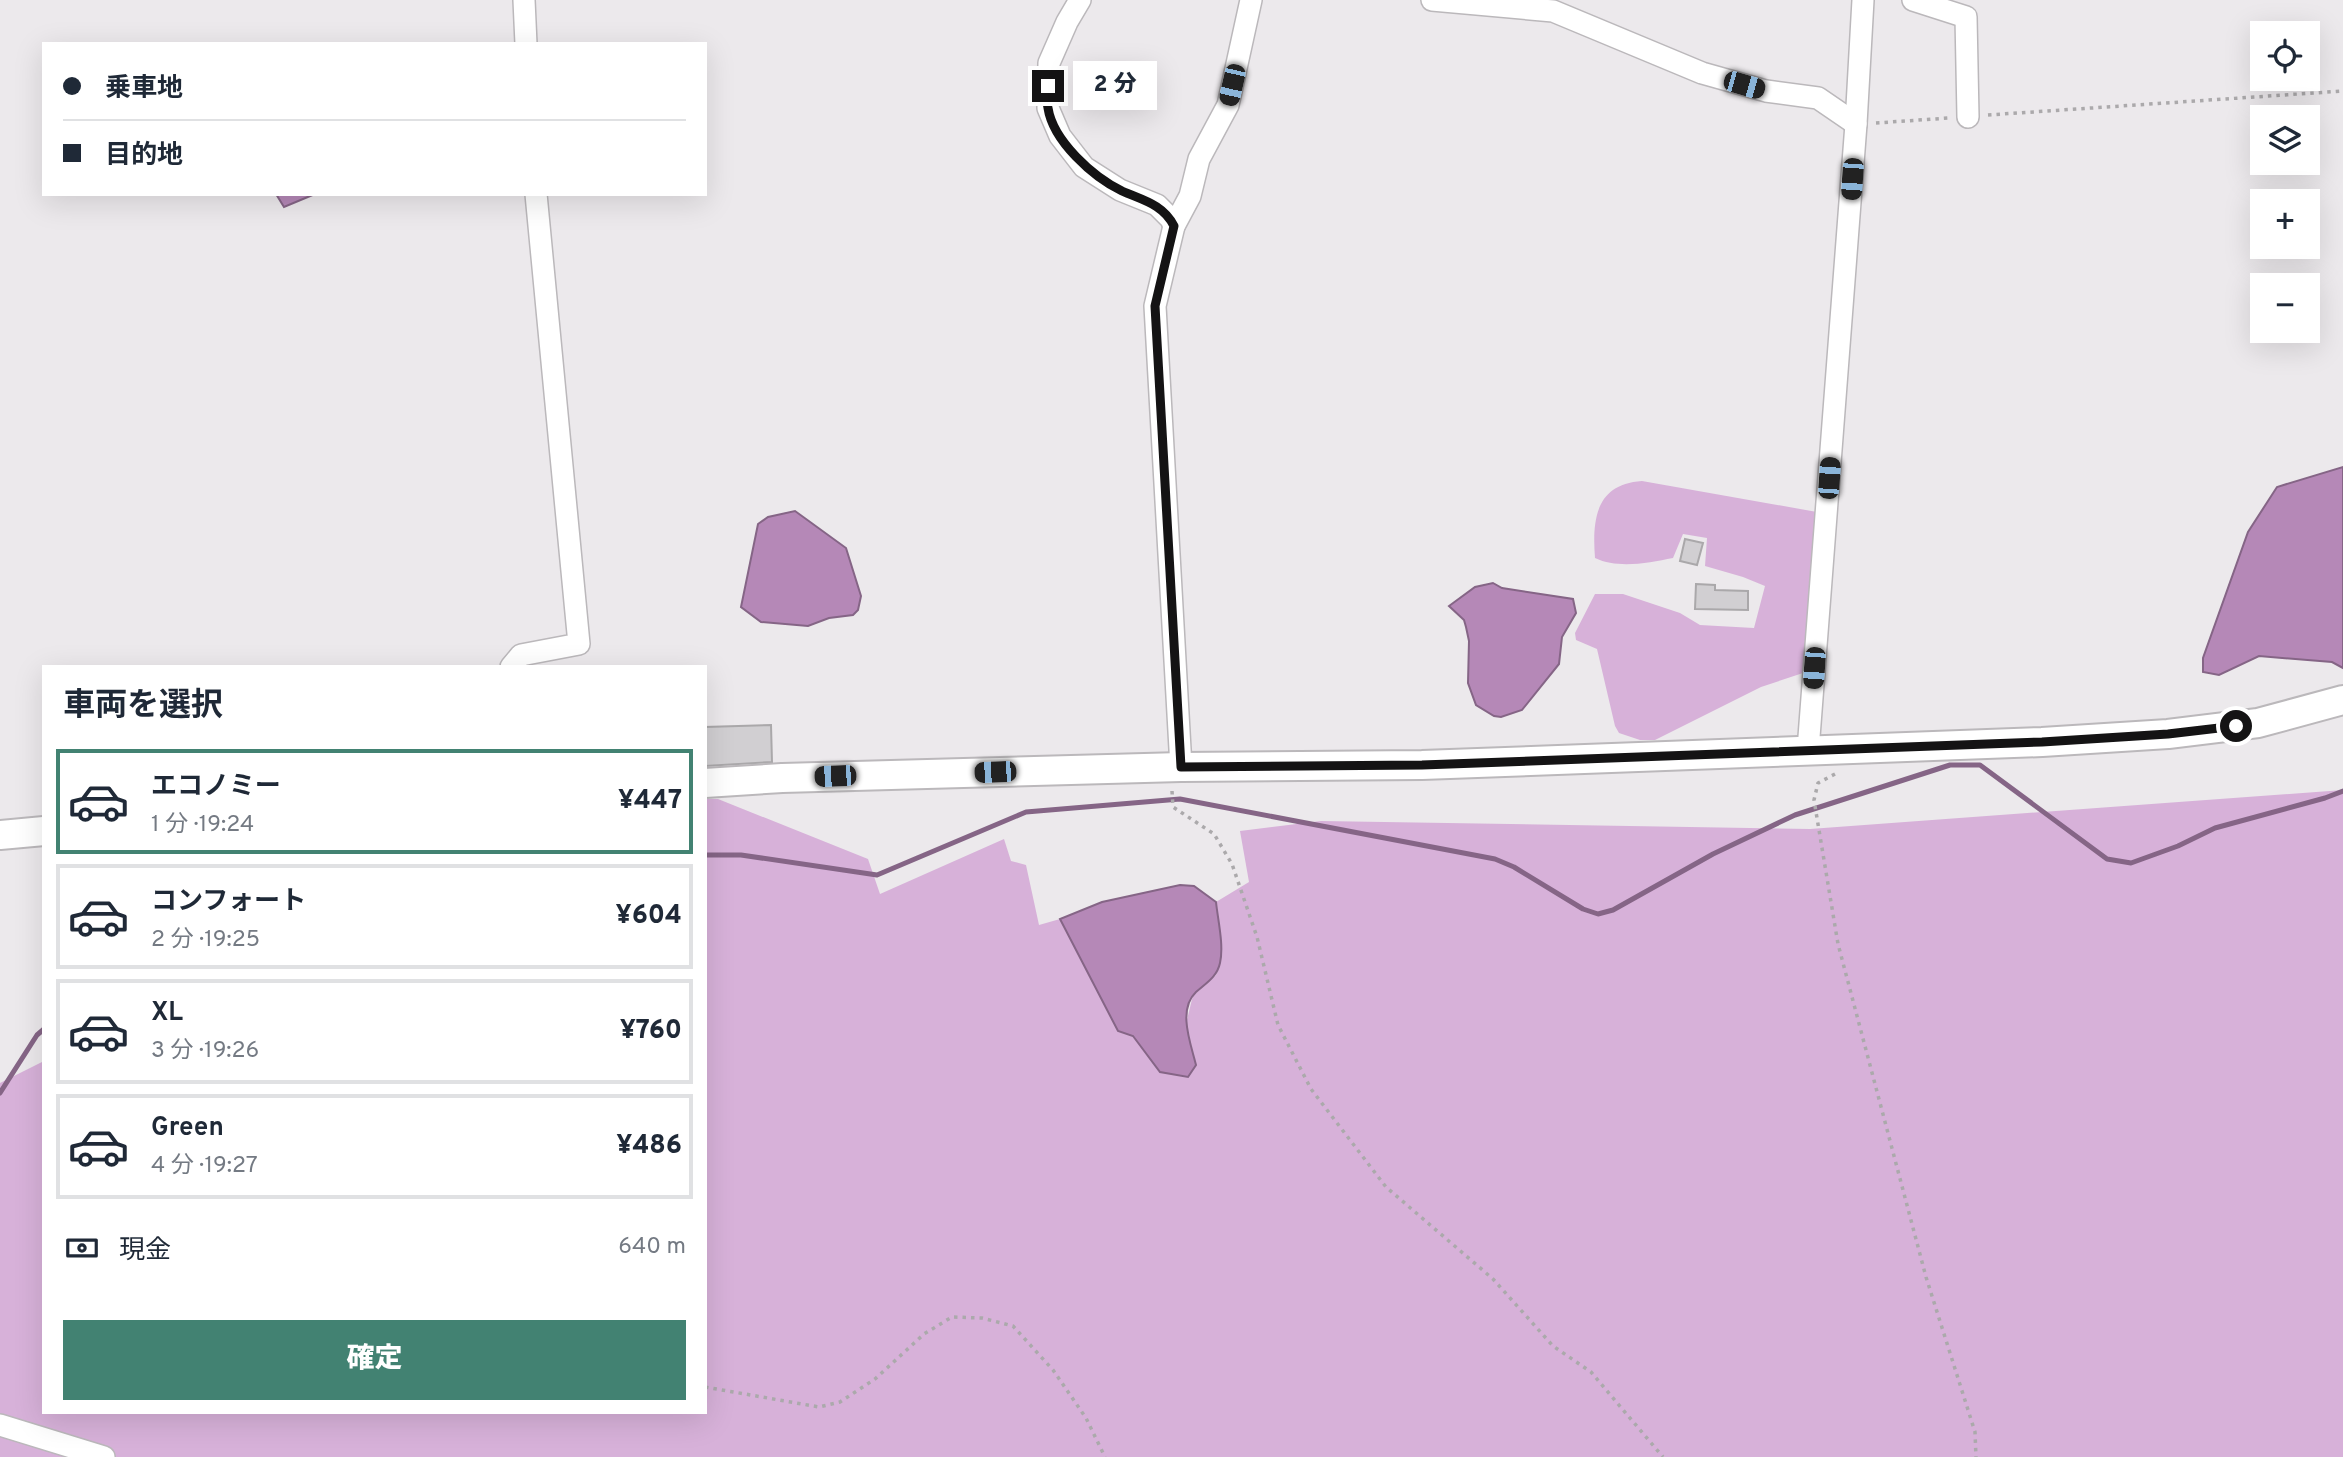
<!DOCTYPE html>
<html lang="ja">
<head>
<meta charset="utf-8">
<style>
	:root { --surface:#fff; --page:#f2f2f3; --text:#1f2937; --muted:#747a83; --line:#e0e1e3; --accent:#428272 }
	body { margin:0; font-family:Overpass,"Noto Sans JP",sans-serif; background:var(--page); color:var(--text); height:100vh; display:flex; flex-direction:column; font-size:26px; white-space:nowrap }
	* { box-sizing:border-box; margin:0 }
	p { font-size:23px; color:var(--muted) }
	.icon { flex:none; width:38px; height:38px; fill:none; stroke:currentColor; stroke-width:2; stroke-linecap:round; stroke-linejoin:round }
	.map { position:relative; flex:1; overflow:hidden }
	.details { position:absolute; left:42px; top:665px; width:665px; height:749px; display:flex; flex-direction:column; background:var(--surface); border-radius:0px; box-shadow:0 7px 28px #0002 }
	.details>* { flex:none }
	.banner { position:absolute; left:42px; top:42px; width:665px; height:154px; border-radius:0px; box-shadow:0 7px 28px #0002; display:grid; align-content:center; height:154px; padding:0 21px; background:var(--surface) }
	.controls { position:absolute; left:2250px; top:21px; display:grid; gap:14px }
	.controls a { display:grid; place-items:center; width:70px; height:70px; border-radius:0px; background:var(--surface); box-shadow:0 7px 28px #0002; font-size:35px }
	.end { position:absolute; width:32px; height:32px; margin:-16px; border:9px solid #141314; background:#fff; box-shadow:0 0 0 4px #fff }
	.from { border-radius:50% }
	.bubble { position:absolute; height:49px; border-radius:0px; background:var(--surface); box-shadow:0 7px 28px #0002; font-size:23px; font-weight:800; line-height:49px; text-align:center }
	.car { position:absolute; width:21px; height:42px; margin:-21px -10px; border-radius:9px; box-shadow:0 0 5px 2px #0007; background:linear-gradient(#222 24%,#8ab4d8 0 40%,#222 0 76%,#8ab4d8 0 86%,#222 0) }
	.banner b { display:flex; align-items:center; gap:24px; height:66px; font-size:26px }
	.banner b+b { border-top:2px solid var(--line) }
	.banner i { width:18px; height:18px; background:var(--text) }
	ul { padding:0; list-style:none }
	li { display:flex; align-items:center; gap:21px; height:105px; margin:0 14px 10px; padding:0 7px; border:4px solid var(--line); border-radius:0px }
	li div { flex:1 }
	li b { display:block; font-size:26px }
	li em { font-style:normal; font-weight:800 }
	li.current { border-color:var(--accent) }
	li>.icon { width:63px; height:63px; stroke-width:1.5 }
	h2 { padding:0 21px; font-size:32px; line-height:84px }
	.pay { display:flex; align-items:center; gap:18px; height:77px; padding:0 21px; font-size:26px }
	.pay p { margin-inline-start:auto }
	.button { display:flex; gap:14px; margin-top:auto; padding:14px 21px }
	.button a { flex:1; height:80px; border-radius:0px; background:var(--accent); color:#fff; font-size:28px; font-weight:800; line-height:80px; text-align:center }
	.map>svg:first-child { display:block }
</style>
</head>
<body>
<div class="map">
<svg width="2343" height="1457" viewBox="0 0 2343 1457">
	<rect width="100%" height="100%" fill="#ece9ec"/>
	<g fill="#d7b1d9">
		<path d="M1642,481L1817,512L1806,672L1761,687L1655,740H1640L1619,733L1615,726L1597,649L1576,640L1575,633L1595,594H1623L1680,613L1700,625L1754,628L1765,586L1743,577L1705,566L1707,538L1683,534L1673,558C1648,563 1618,569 1595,558C1592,519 1596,484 1642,481Z"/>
		<path d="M2343,790V1457H0V1083L44,1061V1412H705V799H718L868,859L880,894L1004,839L1011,861L1026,865L1039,925L1060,919L1118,1031L1133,1036L1160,1072L1196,1065L1186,1024L1193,995L1216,975L1221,961L1216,902L1249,882L1240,831L1321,821L1810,829Z"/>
	</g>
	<g fill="#b588b7" stroke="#856586" stroke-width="2">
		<path d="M276,194H315L284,207Z"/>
		<path d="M2343,467V668L2332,662L2259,656L2219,675L2203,672V658L2248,532L2277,487Z"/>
		<path d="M795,511L846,548L861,596L858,610L853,615L829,618L808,626L761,622L741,607L758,524L768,517Z"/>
		<path d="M1493,583L1502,588L1573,599L1576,613L1562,637L1559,664L1522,710L1501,717L1494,716L1476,705L1468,683L1469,641L1466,627L1464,620L1449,606L1475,587Z"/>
		<path d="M1180,885L1194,886L1216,902C1218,921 1224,945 1220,963C1217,977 1206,983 1196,992C1177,1010 1191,1044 1196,1065L1188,1077L1160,1072L1133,1036L1118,1031L1060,919L1102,902Z"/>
	</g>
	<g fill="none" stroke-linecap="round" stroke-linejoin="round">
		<g stroke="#856586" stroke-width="5">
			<path d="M705,855H741L877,875L1026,812L1180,799L1495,859L1514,867L1583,909L1598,914L1613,910L1713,854L1795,815L1950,765H1980L2107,859L2131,863L2178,846L2215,828L2325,798L2343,791"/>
			<path d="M0,1093L37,1035L44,1029"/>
		</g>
	</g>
	<g fill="#d1cfd2" stroke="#aaa8aa" stroke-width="2">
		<path d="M1685,539L1703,543L1697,565L1680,561Z"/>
		<path d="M1696,584L1715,585V590L1748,591V610L1695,609Z"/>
		<path d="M771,725L772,762L705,766V727Z"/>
	</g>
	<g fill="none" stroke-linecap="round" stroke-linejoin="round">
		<defs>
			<g id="street">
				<path d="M524,0L526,44"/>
				<path d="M1080,0L1067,22L1049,63L1048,108L1060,136L1084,167L1120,190L1157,205L1171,219L1174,226"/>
				<path d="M1432,0L1553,11L1702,73L1766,91L1818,98L1856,124"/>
				<path d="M1913,0L1966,17L1968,117"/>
				<path d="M511,667L521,655L579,644L536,194"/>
				<path d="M1808,750L1856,124L1863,0"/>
				<path d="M1181,767L1155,306L1174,226L1190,196L1199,159L1228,105L1251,0"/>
				<path d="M0,1425L104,1457"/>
			</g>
			<g id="secondary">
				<path d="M705,783L782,778L1181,767L1422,765L2042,742L2168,734L2258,723L2343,700"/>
				<path d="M0,835L44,831"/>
			</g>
		</defs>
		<use href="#street" stroke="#bbb8bb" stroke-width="24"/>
		<use href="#secondary" stroke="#bbb8bb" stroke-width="32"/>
		<g stroke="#aba9ab" stroke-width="3.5" stroke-dasharray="3.5 5" stroke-linecap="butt">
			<path d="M1988,115L2343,91"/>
			<path d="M1876,123L1949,118"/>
			<path d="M1835,774L1818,783L1814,800L1838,944L1926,1277L1975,1432L1976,1457"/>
			<path d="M1172,791L1173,807L1214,834L1232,864L1257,937L1278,1025L1311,1089L1386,1187L1493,1279L1553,1346L1591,1372L1663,1457"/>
			<path d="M705,1387L819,1407L840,1402L875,1379L924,1334L952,1317L982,1318L1013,1326L1053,1370L1086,1418L1105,1457"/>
		</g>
		<use href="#street" stroke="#fff" stroke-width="21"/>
		<use href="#secondary" stroke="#fff" stroke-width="28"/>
	</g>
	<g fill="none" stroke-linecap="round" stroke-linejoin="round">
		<path stroke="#141314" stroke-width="9" d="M1048,86C1048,93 1046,101 1048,108C1053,141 1093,177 1122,191C1142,200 1163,204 1174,226L1155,306L1181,767L1422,765L2042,742L2168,734L2236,726"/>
	</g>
</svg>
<div class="controls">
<a><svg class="icon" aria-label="locate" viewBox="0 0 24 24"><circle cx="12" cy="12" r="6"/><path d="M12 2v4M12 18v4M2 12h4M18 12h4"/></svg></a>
<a><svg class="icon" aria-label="layers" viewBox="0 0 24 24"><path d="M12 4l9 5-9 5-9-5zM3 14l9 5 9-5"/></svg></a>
<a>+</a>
<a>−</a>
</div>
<i class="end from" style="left:2236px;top:726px"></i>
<i class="end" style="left:1048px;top:86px"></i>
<div class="bubble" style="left:1073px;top:61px;width:84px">2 分</div>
<i class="car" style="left:1232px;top:85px;rotate:193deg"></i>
<i class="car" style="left:1744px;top:85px;rotate:106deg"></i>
<i class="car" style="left:1852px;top:179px;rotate:184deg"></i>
<i class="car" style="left:1829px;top:478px;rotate:4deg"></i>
<i class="car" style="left:1814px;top:668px;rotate:184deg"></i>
<i class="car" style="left:995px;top:772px;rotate:268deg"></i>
<i class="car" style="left:835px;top:776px;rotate:268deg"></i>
<div class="banner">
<b><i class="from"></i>乗車地</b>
<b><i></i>目的地</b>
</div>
<section class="details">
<h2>車両を選択</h2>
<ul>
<li class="current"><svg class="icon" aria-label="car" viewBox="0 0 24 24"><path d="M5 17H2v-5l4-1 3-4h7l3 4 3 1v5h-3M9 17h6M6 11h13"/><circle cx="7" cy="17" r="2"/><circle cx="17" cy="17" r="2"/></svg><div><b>エコノミー</b><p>1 分 · 19:24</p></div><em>¥447</em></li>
<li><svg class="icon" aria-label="car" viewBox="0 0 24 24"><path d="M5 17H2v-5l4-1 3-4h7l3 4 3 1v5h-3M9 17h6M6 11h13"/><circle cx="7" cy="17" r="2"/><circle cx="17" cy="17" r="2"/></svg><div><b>コンフォート</b><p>2 分 · 19:25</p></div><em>¥604</em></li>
<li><svg class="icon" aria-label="car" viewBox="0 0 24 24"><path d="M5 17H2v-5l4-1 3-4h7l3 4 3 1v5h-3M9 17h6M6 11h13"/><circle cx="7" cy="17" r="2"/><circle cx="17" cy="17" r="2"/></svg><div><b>XL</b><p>3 分 · 19:26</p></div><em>¥760</em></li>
<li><svg class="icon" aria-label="car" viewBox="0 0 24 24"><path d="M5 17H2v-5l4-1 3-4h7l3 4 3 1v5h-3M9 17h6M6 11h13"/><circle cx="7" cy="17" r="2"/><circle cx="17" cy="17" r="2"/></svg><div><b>Green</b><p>4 分 · 19:27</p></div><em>¥486</em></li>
</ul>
<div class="pay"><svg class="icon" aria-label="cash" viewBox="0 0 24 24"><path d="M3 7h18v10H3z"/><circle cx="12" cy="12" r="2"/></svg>現金<p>640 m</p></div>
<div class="button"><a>確定</a></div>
</section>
</div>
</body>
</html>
